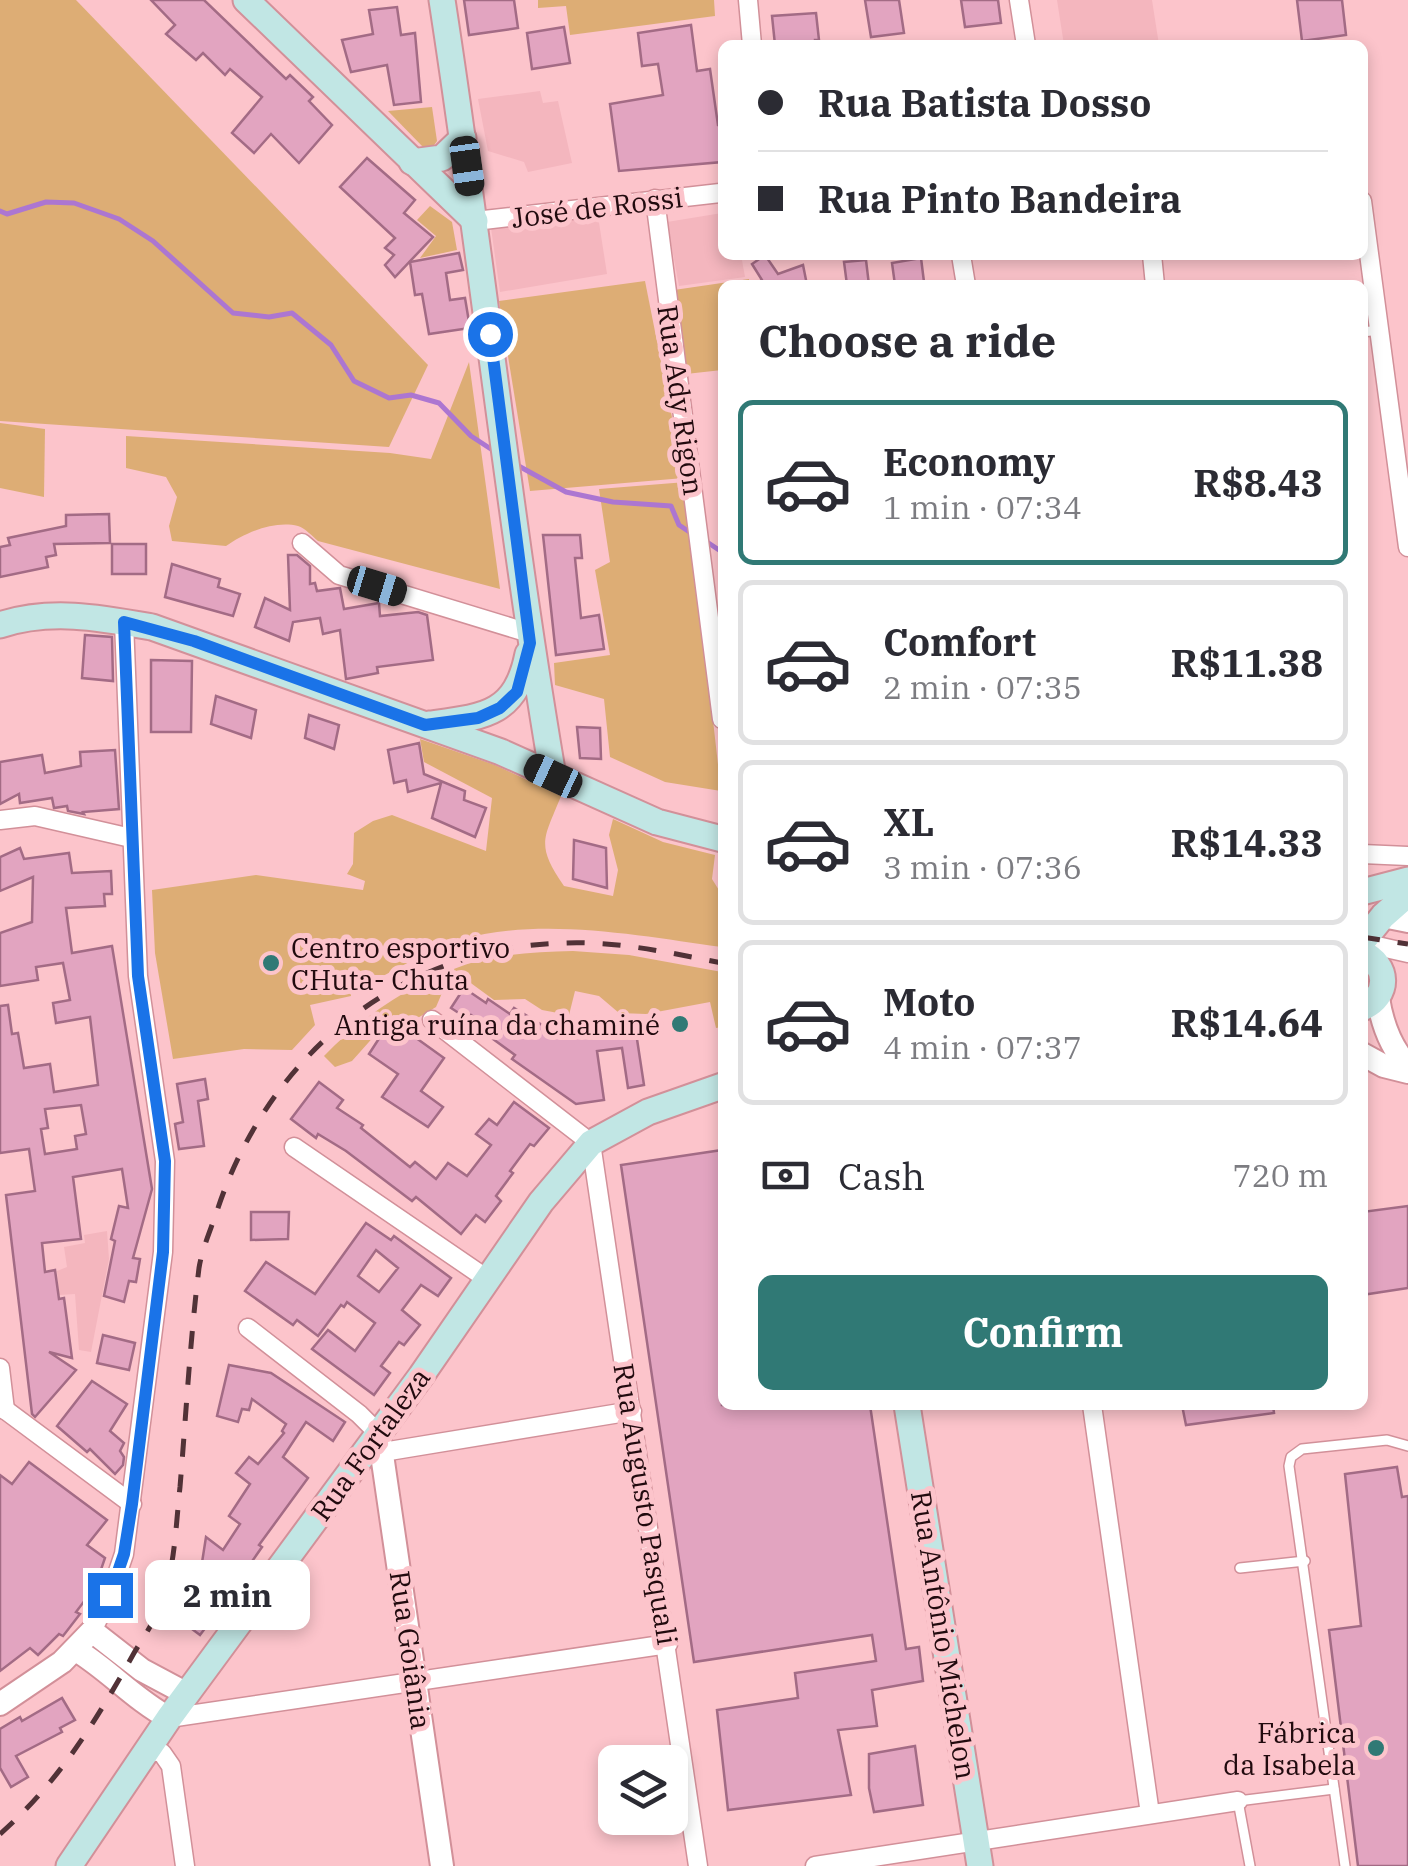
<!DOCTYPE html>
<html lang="en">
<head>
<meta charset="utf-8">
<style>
	:root { --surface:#fff; --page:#f2f2f3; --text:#2b2b33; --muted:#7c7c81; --line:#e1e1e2; --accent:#307975 }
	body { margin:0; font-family:"IBM Plex Serif",serif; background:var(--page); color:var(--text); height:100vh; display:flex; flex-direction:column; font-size:38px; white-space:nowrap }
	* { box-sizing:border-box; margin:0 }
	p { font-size:32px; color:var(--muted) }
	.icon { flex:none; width:55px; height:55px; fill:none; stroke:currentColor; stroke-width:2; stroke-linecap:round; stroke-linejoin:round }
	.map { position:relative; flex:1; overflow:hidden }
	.details { position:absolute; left:718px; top:280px; width:650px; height:1130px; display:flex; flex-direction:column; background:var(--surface); border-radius:15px; box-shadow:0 5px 15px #0003 }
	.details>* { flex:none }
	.hud { position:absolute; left:718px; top:40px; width:650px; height:220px; border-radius:15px; box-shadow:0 5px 15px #0003; display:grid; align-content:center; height:220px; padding:0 40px; background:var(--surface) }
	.tools { position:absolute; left:598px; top:1745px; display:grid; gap:20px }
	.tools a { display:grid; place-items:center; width:90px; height:90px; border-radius:15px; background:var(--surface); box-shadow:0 5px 15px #0003; font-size:50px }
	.end { position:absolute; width:45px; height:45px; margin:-22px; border:12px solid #1a73e8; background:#fff; box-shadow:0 0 0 5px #fff }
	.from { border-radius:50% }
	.bubble { position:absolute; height:70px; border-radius:15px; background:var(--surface); box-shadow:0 5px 15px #0003; font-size:32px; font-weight:800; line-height:70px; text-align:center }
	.car { position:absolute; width:30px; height:60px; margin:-30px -15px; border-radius:12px; box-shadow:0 0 8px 2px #0007; background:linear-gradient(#222 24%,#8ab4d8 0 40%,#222 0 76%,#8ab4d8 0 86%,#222 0) }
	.hud b { display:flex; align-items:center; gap:35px; height:95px; font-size:38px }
	.hud b+b { border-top:2px solid var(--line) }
	.hud i { width:25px; height:25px; background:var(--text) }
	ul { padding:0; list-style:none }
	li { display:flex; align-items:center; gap:30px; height:165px; margin:0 20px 15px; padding:0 20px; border:5px solid var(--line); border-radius:15px }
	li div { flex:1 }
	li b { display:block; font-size:38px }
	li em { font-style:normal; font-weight:800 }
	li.current { border-color:var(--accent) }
	li>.icon { width:90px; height:90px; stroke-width:1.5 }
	h2 { padding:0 40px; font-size:45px; line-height:120px }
	.pay { display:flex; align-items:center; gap:25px; height:110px; padding:0 40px; font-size:38px }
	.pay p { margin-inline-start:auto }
	.cta { display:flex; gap:20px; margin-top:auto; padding:20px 40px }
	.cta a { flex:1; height:115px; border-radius:15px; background:var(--accent); color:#fff; font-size:40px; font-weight:800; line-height:115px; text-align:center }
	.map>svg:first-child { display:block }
</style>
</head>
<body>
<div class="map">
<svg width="1408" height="1866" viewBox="0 0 1408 1866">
	<rect width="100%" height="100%" fill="#fcc4cb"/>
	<g fill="#f4b6be">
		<path d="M1057,0H1152L1159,45H1064Z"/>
		<path d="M540,91L543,103L558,101L572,163L528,172L524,162L488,151L478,99Z"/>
		<path d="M597,210L607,274L500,292L491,228Z"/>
		<path d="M722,213V255H741L745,277L679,286L667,222Z"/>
		<path d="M107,1231L109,1259L91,1352L79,1350L75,1294L59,1295L57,1271L67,1267L64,1247L85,1243L84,1235Z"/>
	</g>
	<g fill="#ddad75">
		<path d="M0,0H76L428,365L389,447L0,421Z"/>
		<path d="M538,0H714L715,16L570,35L566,6L538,8Z"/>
		<path d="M432,107L437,141L432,148L423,147L388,111Z"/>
		<path d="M430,206L452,222L457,250L420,258L436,236L417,220Z"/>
		<path d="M749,279V285H722V370L686,374L674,290Z"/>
		<path d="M645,281L684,478L530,491L499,301Z"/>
		<path d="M469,362L500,589L318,541C312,536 305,528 298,526C274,520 244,533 226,546L172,541L169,526L177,497L166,477L126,468V436L390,453L431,459Z"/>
		<path d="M0,423L45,429L44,497L0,488Z"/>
		<path d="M686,482L721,791L665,782L610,757L604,699L555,685L554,663L610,655L595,570L610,562L599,489Z"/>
		<path d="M420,739L495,765L561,796C544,839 535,844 564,886L613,896L618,870L609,835L613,819L663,842L715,855L712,879L722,895V947C641,936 540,916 460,940C433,948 408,963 383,976L382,981L350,973L351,996L310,1005L315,1025L292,1050L244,1049L173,1059L155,953L152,890L256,875L363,890L365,881L347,874L353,864L354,833L373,821L392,815L486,851L492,798L424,762Z"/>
		<path d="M573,951L629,955L722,972V1027L716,1028L710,1002L646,1014L619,1013L599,996L575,991L569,1015L542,1010L525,999L494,1000L468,981L445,986L436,1007L416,1019L393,1015L352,1061L335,1067L324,1056C365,1013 423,976 481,960C510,953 542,952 573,951Z"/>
	</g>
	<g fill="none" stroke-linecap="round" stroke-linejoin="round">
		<g stroke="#ac76d1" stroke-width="5">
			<path d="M0,211L7,214L46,202L74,203L119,219L153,241L233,313L269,317L292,313L331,345L354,381L389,398L411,395L439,403L471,436L497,453"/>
			<path d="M515,464L566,492L613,502L671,506L679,525L694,535"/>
			<path d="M704,540L722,552"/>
		</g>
	</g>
	<g fill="#e2a4c0" stroke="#a36b85" stroke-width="2.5" fill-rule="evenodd">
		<path d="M151,0H204L286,79L290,75L313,97L309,101L332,125L299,163L271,134L254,153L232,133L262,97L230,69L225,75L203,53L196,60L166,34L175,25Z"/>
		<path d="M464,0H514L518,28L469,35Z"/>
		<path d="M865,0H899L904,33L871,37Z"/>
		<path d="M961,0H998L1001,23L965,27Z"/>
		<path d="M1297,0H1342L1346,35L1302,41Z"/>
		<path d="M397,7L401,35L415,33L421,102L394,105L387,65L351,72L342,40L373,34L369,10Z"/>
		<path d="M816,13L819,40H815V45H775L772,16Z"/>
		<path d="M691,25L697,71L710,69L718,125H722V162L619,171L610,104L663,95L658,64L642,66L638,33Z"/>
		<path d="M564,27L570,63L532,69L527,33Z"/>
		<path d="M367,158L415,200L404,213L433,237L395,277L385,265L394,255L385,248L395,238L340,187Z"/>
		<path d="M459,253L463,270L446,273L450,300L465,298L470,328L429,334L422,294L415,295L410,262Z"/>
		<path d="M765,255L778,274L803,265L807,285H752L762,280L752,264Z"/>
		<path d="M921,258L924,282L895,285L892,263Z"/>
		<path d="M866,260L869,285H847L844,262Z"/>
		<path d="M109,514L110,543L54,544L56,555L46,557L48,567L0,577V547L10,545L8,538L66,526V515Z"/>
		<path d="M543,535H580L582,558H575L581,618L599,615L604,649L556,655Z"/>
		<rect x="112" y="544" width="34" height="30"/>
		<path d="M288,555H297L310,566V584L315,583L317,591L340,588L344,609L379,603L380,616L418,612L427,615L433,660L377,667L378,673L346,679L340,630L323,634L320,618L293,622L289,641L255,627L265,598L290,610Z"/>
		<path d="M172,564L220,579L218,587L240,594L233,616L165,597Z"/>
		<path d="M85,635L112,637L113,681L82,678Z"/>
		<path d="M151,660L192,661L191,732H151Z"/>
		<path d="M216,696L256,710L251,738L211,724Z"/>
		<path d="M309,715L339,725L334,749L305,738Z"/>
		<path d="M577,727L600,728L601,759L580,758Z"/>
		<path d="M419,743L424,774L465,791L464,800L486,808L475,837L432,818L441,783L408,792L406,780L394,783L388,750Z"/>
		<path d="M115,750L119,809L83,812L84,814L68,811L67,806L54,808L52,798L20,803L19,794L0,804V762L42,755L45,773L81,766L80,752Z"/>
		<path d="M574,840L606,848L607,888L573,879Z"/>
		<path d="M20,848L24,859L69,853L72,873L111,871L112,894H104L105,906L66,908L72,953L112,946L152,1189L133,1258L140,1259L136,1282L129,1281L124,1302L104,1296L115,1241L111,1239L119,1206L128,1208L122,1169L73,1177L81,1239L42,1243L45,1272L55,1270L59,1299L64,1298L72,1358L49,1352L76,1370L35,1417L32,1414L6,1195L35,1191L29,1149L0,1153V1006L8,1005L12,1034L18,1033L24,1068L50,1064L54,1092L98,1085L90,1017L56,1023L53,1003L70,1000L63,963L36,967L38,980L0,986V933L32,922L33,877L0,891V857ZM81,1105L86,1134L75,1136L77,1149L45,1154L41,1129L48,1128L45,1109Z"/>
		<path d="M464,988L486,1003L488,999L510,1014L514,1008L562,1037L635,1026L644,1085L628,1088L622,1048L597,1051L604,1100L576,1104L512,1059L515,1055L493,1039L497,1034L471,1015L468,1019L451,1008Z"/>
		<path d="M391,1020L444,1058L421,1091L443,1107L428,1127L382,1097L398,1074L369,1054Z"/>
		<path d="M205,1079L208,1099L198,1101L204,1146L179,1149L175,1124L183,1122L177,1084Z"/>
		<path d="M319,1082L343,1100L337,1108L363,1125L361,1128L410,1167L415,1162L436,1179L448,1163L467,1176L491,1145L476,1134L489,1119L497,1125L514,1102L549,1128L534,1146L530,1144L510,1171L513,1173L496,1196L501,1201L485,1222L476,1215L461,1234L416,1197L412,1201L346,1151L318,1134L316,1138L291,1119Z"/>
		<path d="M722,1150V1405H870L906,1649L919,1647L923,1681L872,1690L877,1726L838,1730L851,1795L728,1810L717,1710L798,1698L795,1673L876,1661L872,1635L694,1662L621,1165Z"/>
		<path d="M1408,1206V1288L1362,1295V1212Z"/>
		<path d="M251,1212H289L288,1239L251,1240Z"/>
		<path d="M366,1223L391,1240L394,1236L451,1278L438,1296L421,1285L402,1310L420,1325L404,1345L399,1342L381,1366L390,1373L374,1395L312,1349L328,1330L355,1351L375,1323L347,1302L344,1307L341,1305L318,1336L297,1320L293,1325L245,1291L266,1262L315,1294ZM376,1250L398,1268L379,1292L358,1276Z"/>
		<path d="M103,1335L135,1343L129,1370L97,1363Z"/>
		<path d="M229,1365L271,1373L345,1422L333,1441L306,1422L283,1457L308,1478L259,1545L262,1547L246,1570L248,1571L200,1635L188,1626L209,1596L198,1588L206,1537L223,1550L240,1524L229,1516L250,1484L236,1473L249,1457L258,1464L284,1433L282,1431L286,1424L252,1399L249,1410L242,1409L238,1422L217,1416Z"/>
		<path d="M92,1381L127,1404L110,1431L124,1443L120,1451L124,1457L123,1465L115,1474L90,1449L87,1452L57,1426Z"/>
		<path d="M1182,1405H1273L1274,1413L1186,1425Z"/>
		<path d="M29,1462L107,1520L87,1545L105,1558L95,1587L76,1612L80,1614L63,1636L59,1634L38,1655L30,1648L0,1671V1475L12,1484Z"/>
		<path d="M1397,1467L1402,1497L1408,1496V1866H1358L1329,1630L1361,1626L1345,1474Z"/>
		<path d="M62,1698L75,1720L60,1728L62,1732L16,1756L28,1777L11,1787L0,1768V1729L20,1717L22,1721Z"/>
		<path d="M915,1746L923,1805L874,1812L869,1788V1754Z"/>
	</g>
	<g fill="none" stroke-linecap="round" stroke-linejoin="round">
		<defs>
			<g id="service">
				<path d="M1362,332L1380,330"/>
				<path d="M1240,1568L1305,1561"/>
				<path d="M1250,1866L1238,1801L1334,1789"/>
				<path d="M1345,1866L1289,1466L1291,1457L1302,1449L1387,1440L1408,1446"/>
			</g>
			<g id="minor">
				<path d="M748,0L752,45"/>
				<path d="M1019,0L1026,45"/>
				<path d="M655,199L722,719"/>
				<path d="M1362,201L1408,547"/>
				<path d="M475,221L720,193"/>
				<path d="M961,255L966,285"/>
				<path d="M1152,255L1155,285"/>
				<path d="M302,543L339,575L529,633"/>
				<path d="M0,820L35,816L131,838"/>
				<path d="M1362,854L1408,856"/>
				<path d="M1377,946L1408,953"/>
				<path d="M432,1020L591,1143L698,1866"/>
				<path d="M294,1147L487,1279"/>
				<path d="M248,1328L359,1414L379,1434"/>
				<path d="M0,1368L5,1410"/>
				<path d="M1092,1405L1150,1814"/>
				<path d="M0,1406L132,1504"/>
				<path d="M383,1452L632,1411"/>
				<path d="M92,1631L110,1595L124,1554L163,1252L165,1161L138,976L124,622"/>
				<path d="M169,1718L668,1644"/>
				<path d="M147,1750L162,1753L171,1766L185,1866"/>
				<path d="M815,1866L1238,1801"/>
			</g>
			<g id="tertiary">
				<path d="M1383,916L1408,921"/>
				<path d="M1378,998C1382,1023 1390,1047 1408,1066"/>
				<path d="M1362,1054L1384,1066L1408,1072"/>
				<path d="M379,1434L442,1866"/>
				<path d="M76,1650C109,1670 135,1700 169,1718"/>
				<path d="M0,1704L62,1662L92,1631L142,1670L187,1694"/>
			</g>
			<g id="secondary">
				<path d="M246,0L475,221"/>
				<path d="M442,0C482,258 509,518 553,776"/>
				<path d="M412,162L442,158L463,138"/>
				<path d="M0,625C50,608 102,618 152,627L501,752L657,822L722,839"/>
				<path d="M430,724C484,717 516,715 528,654"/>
				<path d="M1362,892L1408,880"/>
				<path d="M1362,942L1383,916L1408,894"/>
				<path d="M1362,953C1389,965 1390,996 1362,1008"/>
				<path d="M907,1405L980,1866"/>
				<path d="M69,1866L169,1718L421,1376L541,1202L591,1143L648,1112L722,1086"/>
			</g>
		</defs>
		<use href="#service" stroke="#d29099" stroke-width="12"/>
		<use href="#minor" stroke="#d29099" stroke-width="21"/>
		<use href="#tertiary" stroke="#d29099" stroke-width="26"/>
		<use href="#secondary" stroke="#d29099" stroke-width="29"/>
		<use href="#service" stroke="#fff" stroke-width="9"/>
		<use href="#minor" stroke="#fff" stroke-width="18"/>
		<use href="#tertiary" stroke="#fff" stroke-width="22"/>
		<use href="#secondary" stroke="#c1e6e4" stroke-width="25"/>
		<g stroke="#513237" stroke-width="5" stroke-dasharray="18 18" stroke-linecap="butt">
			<path d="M1362,937L1408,944"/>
			<path d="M0,1834C59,1782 96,1721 134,1653C144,1636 157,1618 163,1600C175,1564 176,1524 180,1487C186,1415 190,1341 199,1268C202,1249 211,1229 217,1211C268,1055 399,947 565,943C618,941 671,953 722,963"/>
		</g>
	</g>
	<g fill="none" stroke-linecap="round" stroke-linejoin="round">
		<path stroke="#1a73e8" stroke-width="12" d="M110,1595L124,1554L132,1504L163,1252L165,1161L138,976L124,622L194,641L425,725L478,718L500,708L517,692L530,643L490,334"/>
	</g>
	<g fill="#307975" stroke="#fcc4cb" stroke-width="4">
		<circle cx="271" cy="963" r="10"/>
		<circle cx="680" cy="1024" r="10"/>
		<circle cx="1376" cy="1748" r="10"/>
	</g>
	<g text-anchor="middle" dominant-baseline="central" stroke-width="10" stroke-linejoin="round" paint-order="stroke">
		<g font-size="28" fill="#210a0e" stroke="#fcc4cb">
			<text transform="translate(597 207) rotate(-7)">José de Rossi</text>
			<text transform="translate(681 400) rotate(82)">Rua Ady Rigon</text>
			<text transform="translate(370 1444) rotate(-54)">Rua Fortaleza</text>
			<text transform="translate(646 1504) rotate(81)">Rua Augusto Pasquali</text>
			<text transform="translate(944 1635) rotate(81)">Rua Antônio Michelon</text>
			<text transform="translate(411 1650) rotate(82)">Rua Goiânia</text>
		</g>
		<g font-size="28" fill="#210a0e" stroke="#fcc4cb" text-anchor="end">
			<text x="291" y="947" text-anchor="start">Centro esportivo<tspan x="291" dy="32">CHuta- Chuta</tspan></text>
			<text x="660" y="1024">Antiga ruína da chaminé</text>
			<text x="1356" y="1732">Fábrica<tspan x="1356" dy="32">da Isabela</tspan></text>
		</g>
	</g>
</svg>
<div class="tools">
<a><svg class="icon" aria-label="layers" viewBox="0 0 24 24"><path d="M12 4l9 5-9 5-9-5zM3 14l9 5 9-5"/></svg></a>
</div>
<i class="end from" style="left:490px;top:334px"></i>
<i class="end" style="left:110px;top:1595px"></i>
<div class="bubble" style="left:145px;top:1560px;width:165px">2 min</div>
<i class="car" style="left:467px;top:166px;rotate:172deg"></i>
<i class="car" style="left:377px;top:586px;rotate:107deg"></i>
<i class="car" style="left:553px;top:776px;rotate:295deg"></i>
<div class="hud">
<b><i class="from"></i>Rua Batista Dosso</b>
<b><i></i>Rua Pinto Bandeira</b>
</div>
<section class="details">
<h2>Choose a ride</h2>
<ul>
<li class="current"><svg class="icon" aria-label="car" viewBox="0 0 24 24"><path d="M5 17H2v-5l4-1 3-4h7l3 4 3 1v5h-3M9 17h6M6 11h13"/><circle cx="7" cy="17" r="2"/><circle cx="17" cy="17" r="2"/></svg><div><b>Economy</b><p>1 min · 07:34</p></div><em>R$8.43</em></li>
<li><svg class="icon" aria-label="car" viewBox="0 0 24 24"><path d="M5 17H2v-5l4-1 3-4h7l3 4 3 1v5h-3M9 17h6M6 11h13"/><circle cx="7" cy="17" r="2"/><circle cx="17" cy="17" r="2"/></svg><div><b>Comfort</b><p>2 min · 07:35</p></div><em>R$11.38</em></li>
<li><svg class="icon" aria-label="car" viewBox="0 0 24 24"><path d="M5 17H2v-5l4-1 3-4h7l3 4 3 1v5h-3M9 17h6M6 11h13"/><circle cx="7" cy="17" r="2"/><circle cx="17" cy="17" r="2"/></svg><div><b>XL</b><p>3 min · 07:36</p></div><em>R$14.33</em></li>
<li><svg class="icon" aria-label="car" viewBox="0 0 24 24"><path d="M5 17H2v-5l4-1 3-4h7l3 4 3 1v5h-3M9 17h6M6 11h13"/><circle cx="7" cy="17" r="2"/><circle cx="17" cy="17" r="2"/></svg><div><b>Moto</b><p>4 min · 07:37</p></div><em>R$14.64</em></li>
</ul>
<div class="pay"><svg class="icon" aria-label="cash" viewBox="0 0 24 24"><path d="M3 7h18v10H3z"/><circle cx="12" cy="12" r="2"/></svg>Cash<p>720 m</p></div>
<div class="cta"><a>Confirm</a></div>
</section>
</div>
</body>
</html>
